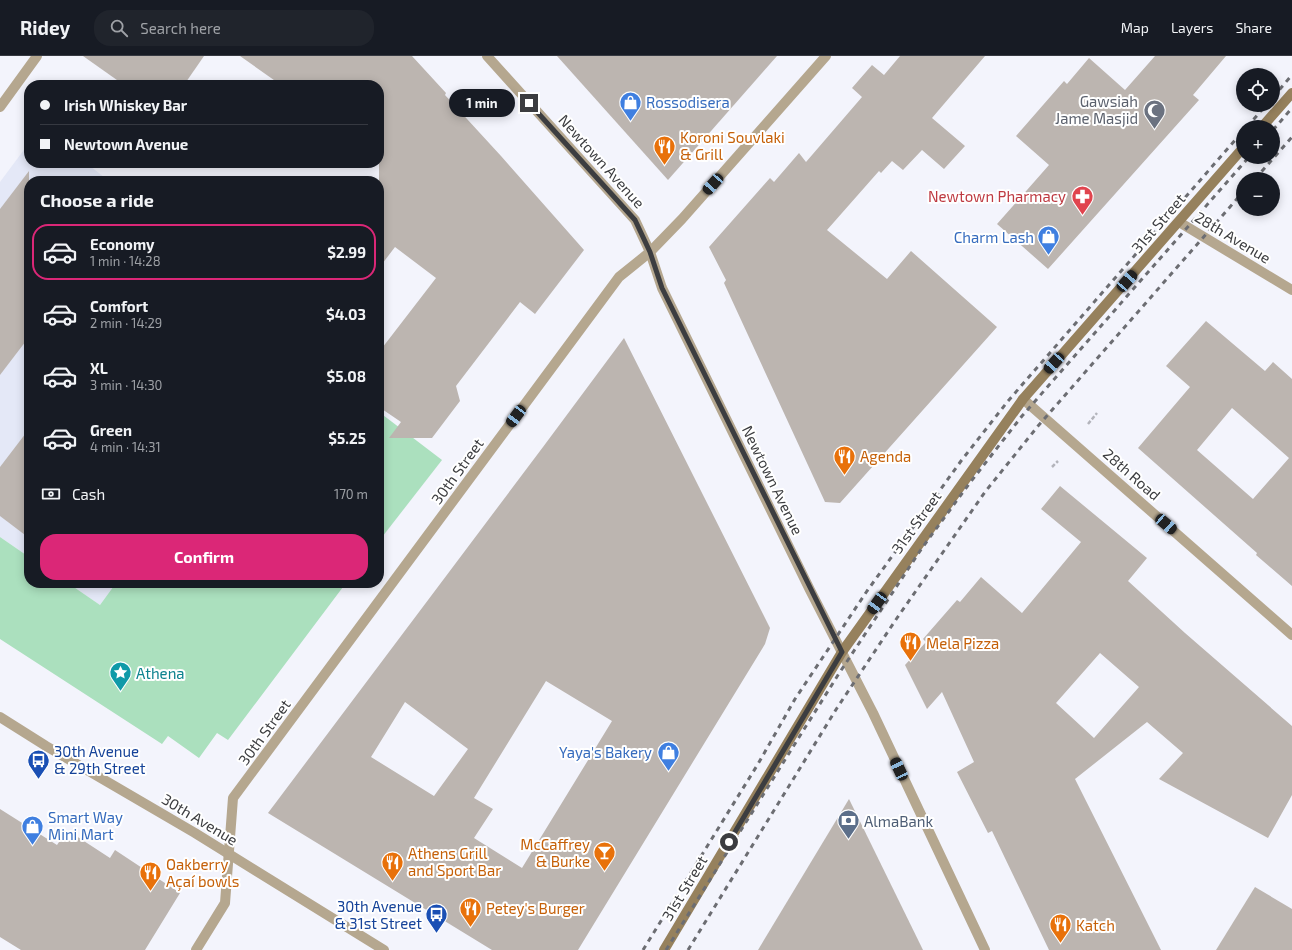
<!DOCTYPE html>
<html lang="en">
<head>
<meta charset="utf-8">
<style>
	:root { --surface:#171b24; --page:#20242c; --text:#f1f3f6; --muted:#9ea1a6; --line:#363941; --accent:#db2777 }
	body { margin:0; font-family:"Exo 2",sans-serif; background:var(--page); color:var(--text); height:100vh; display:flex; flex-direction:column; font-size:15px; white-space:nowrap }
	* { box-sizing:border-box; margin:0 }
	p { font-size:13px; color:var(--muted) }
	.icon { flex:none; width:22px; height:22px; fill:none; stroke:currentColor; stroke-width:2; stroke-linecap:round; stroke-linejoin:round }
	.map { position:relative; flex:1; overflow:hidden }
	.panel { position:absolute; left:24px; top:120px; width:360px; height:412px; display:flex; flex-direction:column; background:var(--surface); border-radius:16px; box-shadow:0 2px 10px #0003 }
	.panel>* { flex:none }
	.top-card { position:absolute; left:24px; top:24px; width:360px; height:88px; border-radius:16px; box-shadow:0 2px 10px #0003; display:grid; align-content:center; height:88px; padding:0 16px; background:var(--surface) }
	.buttons { position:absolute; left:1236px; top:12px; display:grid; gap:8px }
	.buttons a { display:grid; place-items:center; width:44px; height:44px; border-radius:50%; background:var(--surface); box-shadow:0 2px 10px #0003; font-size:20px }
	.end { position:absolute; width:18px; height:18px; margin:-9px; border:5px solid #3c3d40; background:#fff; box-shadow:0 0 0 2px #fff }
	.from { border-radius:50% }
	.bubble { position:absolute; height:28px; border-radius:14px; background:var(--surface); box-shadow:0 2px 10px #0003; font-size:13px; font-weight:700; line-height:28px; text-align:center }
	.car { position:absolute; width:12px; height:24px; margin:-12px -6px; border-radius:5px; box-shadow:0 0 3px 1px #0007; background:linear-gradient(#222 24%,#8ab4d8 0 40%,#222 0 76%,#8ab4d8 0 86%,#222 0) }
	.top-card b { display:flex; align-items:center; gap:14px; height:38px; font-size:15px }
	.top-card b+b { border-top:1px solid var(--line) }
	.top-card i { width:10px; height:10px; background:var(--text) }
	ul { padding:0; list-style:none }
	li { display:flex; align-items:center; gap:12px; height:56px; margin:0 8px 6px; padding:0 8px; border:2px solid transparent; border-radius:16px }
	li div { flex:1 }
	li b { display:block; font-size:15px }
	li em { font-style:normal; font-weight:700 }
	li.current { border-color:var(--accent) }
	li>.icon { width:36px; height:36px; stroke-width:1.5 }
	h2 { padding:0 16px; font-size:18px; line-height:48px }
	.pay { display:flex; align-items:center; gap:10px; height:44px; padding:0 16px; font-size:15px }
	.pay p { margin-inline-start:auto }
	.action { display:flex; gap:8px; margin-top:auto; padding:8px 16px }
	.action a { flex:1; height:46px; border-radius:16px; background:var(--accent); color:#fff; font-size:16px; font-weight:700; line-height:46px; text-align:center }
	header { display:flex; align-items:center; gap:24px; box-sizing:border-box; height:56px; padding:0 20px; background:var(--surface); border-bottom:1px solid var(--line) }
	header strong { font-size:19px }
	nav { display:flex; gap:22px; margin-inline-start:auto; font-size:14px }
	.search { width:280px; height:36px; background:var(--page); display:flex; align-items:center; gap:10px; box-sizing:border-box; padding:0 14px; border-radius:16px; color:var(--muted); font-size:15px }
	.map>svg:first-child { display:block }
</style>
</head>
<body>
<header>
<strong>Ridey</strong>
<div class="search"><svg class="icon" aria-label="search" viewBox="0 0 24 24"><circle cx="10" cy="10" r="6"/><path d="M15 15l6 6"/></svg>Search here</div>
<nav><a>Map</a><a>Layers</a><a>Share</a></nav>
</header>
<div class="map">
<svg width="1292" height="894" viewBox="0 0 1292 894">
	<rect width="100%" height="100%" fill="#f3f4fc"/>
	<g fill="#e4e8f7">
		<path d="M29,87V107H86L109,125H29V501L0,481V126Z"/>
		<path d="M68,527H116L100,549Z"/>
	</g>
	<g fill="#abe0be">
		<path d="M379,356L442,404L379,485Z"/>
		<path d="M0,481L29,501V527H68L100,549L116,527H346L228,684L217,677L199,702L168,680L162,688L0,583Z"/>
	</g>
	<g fill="#bcb5b0" fill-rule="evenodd">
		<path d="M83,0H204L184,29H124Z"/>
		<path d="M240,0H412L446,37L445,39L501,100L584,194L535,258L520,246L456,330L460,345L432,382H389L401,366L379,351V296L436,222L395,191L379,212V29H281Z"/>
		<path d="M557,0H777L668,124Z"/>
		<path d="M900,0H985L932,62L965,90L944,113L922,94L903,114L892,105L881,117L879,115L827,174L887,223L911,195L997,271L840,447L825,446L724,227L726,224L709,191L770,122L774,126L799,97L806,106L862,41L852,32L872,9L884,19Z"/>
		<path d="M1155,0H1226L1193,39L1199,44L1048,213L997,168L1049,109L1016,80L1064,25L1067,28L1089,2L1125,34Z"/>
		<path d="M29,115V281L0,319V153Z"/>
		<path d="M1206,265L1265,315L1273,306L1292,323V530L1256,499L1257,497L1138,392L1190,331L1166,310ZM1232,352L1289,402L1253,443L1197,394Z"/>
		<path d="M624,282L770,572L765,588L578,894H492L268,757L543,391ZM546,625L612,665L522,812L474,782L493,753L474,742ZM405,646L468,693L434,740L371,701Z"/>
		<path d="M29,373V482L0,460V411Z"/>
		<path d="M1060,430L1147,502L1128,525L1185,577L1292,670V739L1268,782L1159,723L1183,697L1147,666L1075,723L1161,894H1049L992,775L988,777L957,716L974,706L942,636L927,653L905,609L926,586L923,583L957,544L960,546L981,521L1022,557L1081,486L1041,453ZM1100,597L1139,631L1094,682L1056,647Z"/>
		<path d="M849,743L923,894H758Z"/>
		<path d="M0,753L57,789L67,774L110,802L115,794L180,837L145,894H21L0,881Z"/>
		<path d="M1255,831L1292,853V894H1216Z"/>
	</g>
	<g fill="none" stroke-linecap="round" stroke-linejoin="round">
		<g stroke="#b3b4bb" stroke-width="2.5" stroke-dasharray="4 2" stroke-linecap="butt">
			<path d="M1088,368L1097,357"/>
			<path d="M1052,411L1058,405"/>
		</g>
		<g stroke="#b5a78f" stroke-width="10">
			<path d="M487,0L635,164L650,196L662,232L810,534L873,657L985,894"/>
			<path d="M0,51L37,0"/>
			<path d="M1179,166L1292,234"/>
			<path d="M1023,343L1292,579"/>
			<path d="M196,894L225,847L233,742L619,221L650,196L682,163L826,0"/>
		</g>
		<path stroke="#b5a78f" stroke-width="10" d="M0,661L46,690L195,777L384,894"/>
		<g stroke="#96815d" stroke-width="10">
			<path d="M1262,71L1292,37"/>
			<path d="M664,894L842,596L1023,343L1243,92"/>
		</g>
		<g stroke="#6c6d72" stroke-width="3" stroke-dasharray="5 5" stroke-linecap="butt">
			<path d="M1273,41L1292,19"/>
			<path d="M1247,71L1266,49"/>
			<path d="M1273,74L1292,52"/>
			<path d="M1255,123L1292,81"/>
			<path d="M643,894L758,708L795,643L867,535L961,405L1008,345L1243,75"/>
			<path d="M666,894L838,619L922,492L969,428L1022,360L1249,101"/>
			<path d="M688,894L837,652L897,562L985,436L1038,370L1243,136"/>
		</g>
	</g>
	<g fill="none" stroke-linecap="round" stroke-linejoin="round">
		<path stroke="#3c3d40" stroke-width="5" d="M529,47L635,164L650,196L662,232L842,596L729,786"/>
	</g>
	<defs>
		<symbol id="shop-pin" viewBox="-11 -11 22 30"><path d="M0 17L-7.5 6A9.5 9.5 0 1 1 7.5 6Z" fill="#3f7fe0" stroke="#fff"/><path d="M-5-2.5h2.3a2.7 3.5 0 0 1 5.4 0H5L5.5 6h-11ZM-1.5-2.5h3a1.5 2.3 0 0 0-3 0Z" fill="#fff"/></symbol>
		<symbol id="mosque-pin" viewBox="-11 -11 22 30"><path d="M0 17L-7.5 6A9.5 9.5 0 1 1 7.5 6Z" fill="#6b7280" stroke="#fff"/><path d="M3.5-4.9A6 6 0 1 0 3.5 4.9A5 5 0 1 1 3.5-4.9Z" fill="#fff"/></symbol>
		<symbol id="restaurant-pin" viewBox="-11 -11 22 30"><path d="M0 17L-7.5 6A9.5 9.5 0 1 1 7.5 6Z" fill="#e8710a" stroke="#fff"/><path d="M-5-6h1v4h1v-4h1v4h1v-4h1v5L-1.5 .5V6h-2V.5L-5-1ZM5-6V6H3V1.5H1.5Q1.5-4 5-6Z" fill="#fff"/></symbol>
		<symbol id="pharmacy-pin" viewBox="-11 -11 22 30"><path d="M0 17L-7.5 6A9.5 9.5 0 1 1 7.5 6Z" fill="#e0444e" stroke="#fff"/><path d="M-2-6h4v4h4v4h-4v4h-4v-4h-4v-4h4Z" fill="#fff"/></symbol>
		<symbol id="sight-pin" viewBox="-11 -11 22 30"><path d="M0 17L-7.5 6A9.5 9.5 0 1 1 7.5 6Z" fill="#0f9aa8" stroke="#fff"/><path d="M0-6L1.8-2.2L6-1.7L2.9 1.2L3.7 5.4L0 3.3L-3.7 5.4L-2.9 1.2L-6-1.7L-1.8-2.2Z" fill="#fff"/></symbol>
		<symbol id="bus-pin" viewBox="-11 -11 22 30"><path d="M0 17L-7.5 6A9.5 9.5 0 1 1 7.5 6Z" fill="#1a4fb4" stroke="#fff"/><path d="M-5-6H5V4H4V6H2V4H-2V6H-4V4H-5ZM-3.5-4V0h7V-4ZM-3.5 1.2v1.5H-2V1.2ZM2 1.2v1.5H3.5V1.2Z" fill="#fff"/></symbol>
		<symbol id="bank-pin" viewBox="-11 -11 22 30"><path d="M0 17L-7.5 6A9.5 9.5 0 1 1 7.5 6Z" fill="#5c6f8a" stroke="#fff"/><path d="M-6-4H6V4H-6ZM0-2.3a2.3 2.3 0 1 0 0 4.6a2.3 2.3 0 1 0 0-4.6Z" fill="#fff"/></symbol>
		<symbol id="bar-pin" viewBox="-11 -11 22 30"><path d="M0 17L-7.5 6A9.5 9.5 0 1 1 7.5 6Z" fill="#e8710a" stroke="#fff"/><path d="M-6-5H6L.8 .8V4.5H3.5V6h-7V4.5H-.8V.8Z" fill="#fff"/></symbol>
	</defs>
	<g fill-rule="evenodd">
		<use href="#shop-pin" x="618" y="34" width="25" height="34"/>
		<use href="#mosque-pin" x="1142" y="42" width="25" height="34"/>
		<use href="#restaurant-pin" x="652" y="78" width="25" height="34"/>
		<use href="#pharmacy-pin" x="1070" y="128" width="25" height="34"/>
		<use href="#shop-pin" x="1036" y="168" width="25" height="34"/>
		<use href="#restaurant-pin" x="832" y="388" width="25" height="34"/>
		<use href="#restaurant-pin" x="898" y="574" width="25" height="34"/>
		<use href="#sight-pin" x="108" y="604" width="25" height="34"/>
		<use href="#shop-pin" x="656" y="684" width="25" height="34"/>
		<use href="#bus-pin" x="26" y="692" width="25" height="34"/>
		<use href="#bank-pin" x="836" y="752" width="25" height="34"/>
		<use href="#shop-pin" x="20" y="758" width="25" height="34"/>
		<use href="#bar-pin" x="592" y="784" width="25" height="34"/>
		<use href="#restaurant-pin" x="380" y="794" width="25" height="34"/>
		<use href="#restaurant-pin" x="138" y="804" width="25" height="34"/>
		<use href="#restaurant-pin" x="458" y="840" width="25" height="34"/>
		<use href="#bus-pin" x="424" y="846" width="25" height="34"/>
		<use href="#restaurant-pin" x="1048" y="856" width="25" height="34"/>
	</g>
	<g text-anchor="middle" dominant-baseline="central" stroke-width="4" stroke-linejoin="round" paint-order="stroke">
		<g font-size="15" fill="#5b616d" stroke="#fff" text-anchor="end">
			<text x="1138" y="45">Gawsiah<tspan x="1138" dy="17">Jame Masjid</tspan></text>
		</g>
		<g font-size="15" fill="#366cbe" stroke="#fff" text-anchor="start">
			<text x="646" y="46">Rossodisera</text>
			<text x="1034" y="181" text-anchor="end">Charm Lash</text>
			<text x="652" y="696" text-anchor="end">Yaya's Bakery</text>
			<text x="48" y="761">Smart Way<tspan x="48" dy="17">Mini Mart</tspan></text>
		</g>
		<g font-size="15" fill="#c56008" stroke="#fff" text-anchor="start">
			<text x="680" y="81">Koroni Souvlaki<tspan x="680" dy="17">&amp; Grill</tspan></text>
			<text x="860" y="400">Agenda</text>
			<text x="926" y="587">Mela Pizza</text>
			<text x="590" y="788" text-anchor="end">McCaffrey<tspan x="590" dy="17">&amp; Burke</tspan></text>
			<text x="408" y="797">Athens Grill<tspan x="408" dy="17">and Sport Bar</tspan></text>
			<text x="166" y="808">Oakberry<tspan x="166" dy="17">Açaí bowls</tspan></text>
			<text x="486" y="852">Petey's Burger</text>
			<text x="1076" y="869">Katch</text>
		</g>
		<g font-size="15" fill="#3c3d40" stroke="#fff">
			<text transform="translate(602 105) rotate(48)">Newtown Avenue</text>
			<text transform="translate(1158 167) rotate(-49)">31st Street</text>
			<text transform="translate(1233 181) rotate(31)">28th Avenue</text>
			<text transform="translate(457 415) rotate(-54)">30th Street</text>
			<text transform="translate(1132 418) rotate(41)">28th Road</text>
			<text transform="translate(773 424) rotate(64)">Newtown Avenue</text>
			<text transform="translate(916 466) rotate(-54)">31st Street</text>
			<text transform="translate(264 676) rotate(-54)">30th Street</text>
			<text transform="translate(200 763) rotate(31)">30th Avenue</text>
			<text transform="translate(684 832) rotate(-59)">31st Street</text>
		</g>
		<g font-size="15" fill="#be3a42" stroke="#fff" text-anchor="end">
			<text x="1066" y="140">Newtown Pharmacy</text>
		</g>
		<g font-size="15" fill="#0d838f" stroke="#fff" text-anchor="start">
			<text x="136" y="617">Athena</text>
		</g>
		<g font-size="15" fill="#164399" stroke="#fff" text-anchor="start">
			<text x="54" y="695">30th Avenue<tspan x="54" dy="17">&amp; 29th Street</tspan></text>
			<text x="422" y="850" text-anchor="end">30th Avenue<tspan x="422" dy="17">&amp; 31st Street</tspan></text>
		</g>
		<g font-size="15" fill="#4e5e75" stroke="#fff" text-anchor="start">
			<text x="864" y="765">AlmaBank</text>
		</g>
	</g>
</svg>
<div class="buttons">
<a><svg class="icon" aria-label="locate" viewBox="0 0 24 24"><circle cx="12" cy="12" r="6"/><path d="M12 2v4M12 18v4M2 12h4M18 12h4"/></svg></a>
<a>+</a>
<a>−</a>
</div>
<i class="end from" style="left:729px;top:786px"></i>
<i class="end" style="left:529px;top:47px"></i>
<div class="bubble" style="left:449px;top:33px;width:66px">1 min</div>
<i class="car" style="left:713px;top:128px;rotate:222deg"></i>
<i class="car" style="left:1127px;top:225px;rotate:41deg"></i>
<i class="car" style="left:1054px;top:307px;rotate:222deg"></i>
<i class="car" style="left:516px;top:360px;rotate:217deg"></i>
<i class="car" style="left:1166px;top:468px;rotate:131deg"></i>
<i class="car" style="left:877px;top:547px;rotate:216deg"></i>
<i class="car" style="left:899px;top:713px;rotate:335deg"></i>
<div class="top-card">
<b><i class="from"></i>Irish Whiskey Bar</b>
<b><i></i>Newtown Avenue</b>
</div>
<section class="panel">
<h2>Choose a ride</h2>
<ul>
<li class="current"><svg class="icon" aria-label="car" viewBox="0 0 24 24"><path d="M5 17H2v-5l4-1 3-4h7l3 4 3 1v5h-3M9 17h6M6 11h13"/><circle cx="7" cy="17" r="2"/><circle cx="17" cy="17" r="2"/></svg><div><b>Economy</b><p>1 min · 14:28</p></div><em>$2.99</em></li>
<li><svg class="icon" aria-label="car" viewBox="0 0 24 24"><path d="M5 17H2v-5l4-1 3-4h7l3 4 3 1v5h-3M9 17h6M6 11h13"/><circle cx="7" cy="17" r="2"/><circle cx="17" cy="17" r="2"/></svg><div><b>Comfort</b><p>2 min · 14:29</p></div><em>$4.03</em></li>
<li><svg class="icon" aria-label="car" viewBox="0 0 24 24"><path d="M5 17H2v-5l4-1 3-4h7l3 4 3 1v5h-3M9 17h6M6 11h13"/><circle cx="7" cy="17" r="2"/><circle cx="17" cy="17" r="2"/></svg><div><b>XL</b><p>3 min · 14:30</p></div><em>$5.08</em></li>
<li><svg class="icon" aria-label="car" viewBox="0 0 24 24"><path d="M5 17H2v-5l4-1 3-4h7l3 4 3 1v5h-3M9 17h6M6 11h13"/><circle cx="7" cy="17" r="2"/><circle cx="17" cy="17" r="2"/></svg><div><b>Green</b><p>4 min · 14:31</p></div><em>$5.25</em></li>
</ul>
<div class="pay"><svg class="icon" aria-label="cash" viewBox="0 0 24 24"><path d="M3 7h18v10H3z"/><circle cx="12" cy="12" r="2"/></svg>Cash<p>170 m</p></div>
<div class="action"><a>Confirm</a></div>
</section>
</div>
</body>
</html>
